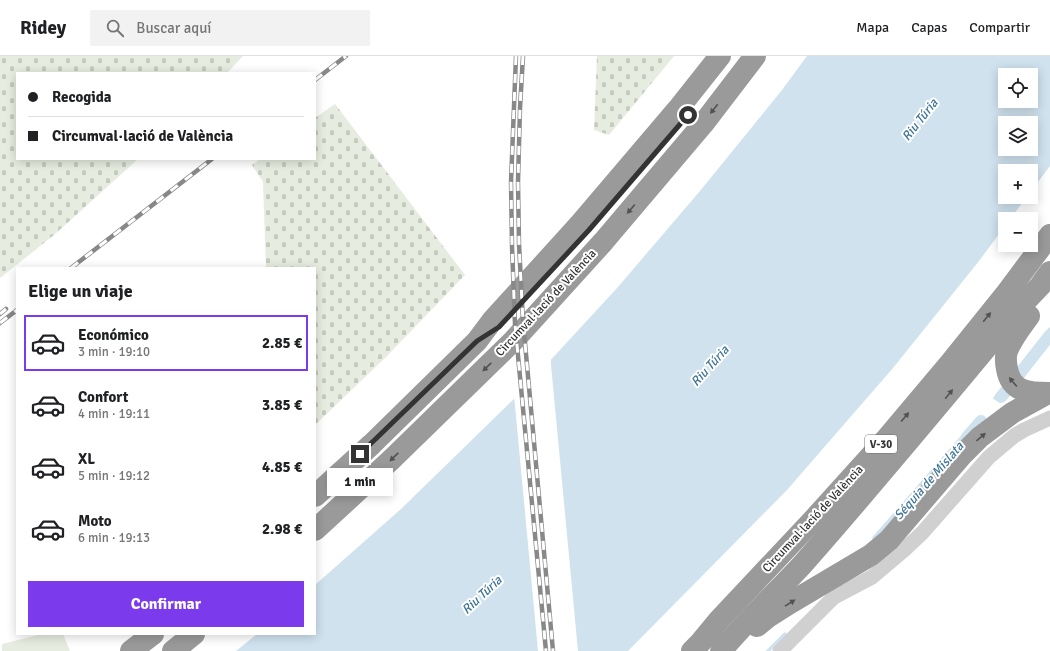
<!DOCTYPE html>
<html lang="es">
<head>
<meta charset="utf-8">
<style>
	:root { --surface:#fff; --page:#f2f2f2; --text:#202124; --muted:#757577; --line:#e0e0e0; --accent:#7c3aed }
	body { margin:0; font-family:Signika,sans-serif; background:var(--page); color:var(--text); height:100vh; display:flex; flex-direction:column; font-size:15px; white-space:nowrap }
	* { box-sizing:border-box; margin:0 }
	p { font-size:13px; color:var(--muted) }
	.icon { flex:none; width:22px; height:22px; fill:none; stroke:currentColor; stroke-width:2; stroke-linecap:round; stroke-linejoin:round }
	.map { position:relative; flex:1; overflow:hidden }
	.panel { position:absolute; left:16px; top:211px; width:300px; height:368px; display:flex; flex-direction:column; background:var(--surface); border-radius:0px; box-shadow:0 2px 10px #0003 }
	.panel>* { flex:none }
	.top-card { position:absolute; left:16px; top:16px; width:300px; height:88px; border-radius:0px; box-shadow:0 2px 10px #0003; display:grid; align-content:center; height:88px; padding:0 12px; background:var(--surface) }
	.tools { position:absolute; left:998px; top:12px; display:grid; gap:8px }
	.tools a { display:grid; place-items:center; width:40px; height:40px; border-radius:0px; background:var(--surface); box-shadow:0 2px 10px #0003; font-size:20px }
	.end { position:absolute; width:18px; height:18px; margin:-9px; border:5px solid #333; background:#fff; box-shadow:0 0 0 2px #fff }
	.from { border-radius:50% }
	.bubble { position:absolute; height:28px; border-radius:0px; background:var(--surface); box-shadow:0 2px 10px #0003; font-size:13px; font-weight:800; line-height:28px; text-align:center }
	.top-card b { display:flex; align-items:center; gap:14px; height:38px; font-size:15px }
	.top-card b+b { border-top:1px solid var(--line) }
	.top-card i { width:10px; height:10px; background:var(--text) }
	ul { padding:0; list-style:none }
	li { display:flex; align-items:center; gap:12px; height:56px; margin:0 8px 6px; padding:0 4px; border:2px solid transparent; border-radius:0px }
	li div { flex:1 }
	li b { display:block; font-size:15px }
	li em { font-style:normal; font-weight:800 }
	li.active { border-color:var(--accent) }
	li>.icon { width:36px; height:36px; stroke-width:1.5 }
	h2 { padding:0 12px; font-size:18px; line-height:48px }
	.primary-button { display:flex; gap:8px; margin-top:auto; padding:8px 12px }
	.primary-button a { flex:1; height:46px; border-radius:0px; background:var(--accent); color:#fff; font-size:16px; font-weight:800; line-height:46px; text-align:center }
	header { display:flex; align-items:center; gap:24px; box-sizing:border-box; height:56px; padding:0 20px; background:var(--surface); border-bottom:1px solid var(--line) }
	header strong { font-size:19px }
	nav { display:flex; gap:22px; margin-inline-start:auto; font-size:14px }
	.search { width:280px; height:36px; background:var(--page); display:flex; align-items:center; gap:10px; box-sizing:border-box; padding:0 14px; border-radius:0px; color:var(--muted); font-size:15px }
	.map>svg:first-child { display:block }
</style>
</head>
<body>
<header>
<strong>Ridey</strong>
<div class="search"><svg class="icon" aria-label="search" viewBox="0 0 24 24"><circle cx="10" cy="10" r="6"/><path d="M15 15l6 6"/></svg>Buscar aquí</div>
<nav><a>Mapa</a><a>Capas</a><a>Compartir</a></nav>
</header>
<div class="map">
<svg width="1050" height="595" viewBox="0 0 1050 595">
	<defs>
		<pattern id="cemetery-stones" width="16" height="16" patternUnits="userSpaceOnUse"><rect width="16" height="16" fill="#e6ecdf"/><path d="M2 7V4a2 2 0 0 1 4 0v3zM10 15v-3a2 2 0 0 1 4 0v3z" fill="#c6cbc0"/></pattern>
	</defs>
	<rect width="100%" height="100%" fill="#fff"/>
	<g fill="url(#cemetery-stones)">
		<path d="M0,0H243L227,17H17V103H138L54,179L0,222Z"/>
		<path d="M597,0H674L609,79L594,74Z"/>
		<path d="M335,48L465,219L386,301L315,369V212H266L263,126L252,109L260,103H315V62Z"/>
	</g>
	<path fill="#e6ecdf" d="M42,578H63L70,595H2V588Z"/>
	<path fill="#cfe2ee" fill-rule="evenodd" d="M807,0H1050V110L1031,135V115H1005V141H1027L1010,163H1005V170L979,205L893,312L787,434L628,595H236L257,578H315V529L401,453L523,334L618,231L700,135L782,34ZM1005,19H1031V45H1005ZM1005,67H1031V93H1005Z"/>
	<path fill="#fff" d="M551,300V309L578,595H538L514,339Z"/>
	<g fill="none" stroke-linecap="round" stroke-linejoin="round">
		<g stroke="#cfe2ee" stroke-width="3.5">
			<path d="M1016,316L1050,273"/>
			<path d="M995,342L1005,329"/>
			<path d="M874,482L978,363"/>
			<path d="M768,595L785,578"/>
		</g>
		<g stroke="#cfe2ee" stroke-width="12">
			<path d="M1017,321L1050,279"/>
			<path d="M1001,341L1008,333"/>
			<path d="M967,381L981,365"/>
		</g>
		<path stroke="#d0d0d0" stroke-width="15" d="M780,595L834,541L872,521L904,494L922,477L989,401L1014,380L1024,374L1050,362"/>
		<g stroke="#9a9a9a" stroke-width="22">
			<path d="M1029,260C1021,271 1012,282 1007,295C1005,301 1006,308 1007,313C1011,336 1029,337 1048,337"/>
			<path d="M315,440L372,388L477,285L492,265L581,167L678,53L720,0"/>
			<path d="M315,474L392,403L514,284L603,186L703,68L755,0"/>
			<path d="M757,570L768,561L790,547L871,499L889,484L961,400L980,381L1012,357L1048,337"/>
			<path d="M131,595L153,578"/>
			<path d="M173,595L194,578"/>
			<path d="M692,595L700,587L719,564L813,464L887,382L951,306L1005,239L1050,179"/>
			<path d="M721,595C746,565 775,538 802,509C877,424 949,337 1021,250L1040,230L1050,216"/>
		</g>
		<defs>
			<g id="rail">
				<path d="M516,0L511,126L512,190L515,268L546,595"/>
				<path d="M523,0L520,52L518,126L519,188L523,265L553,595"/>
				<path d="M315,24L346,0"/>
				<path d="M71,212L212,103"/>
				<path d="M0,258L6,253"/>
				<path d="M0,267L17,254"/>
			</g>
		</defs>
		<use href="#rail" stroke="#888" stroke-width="4.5"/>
		<use href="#rail" stroke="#fff" stroke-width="3" stroke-dasharray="9" stroke-linecap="butt"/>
	</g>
	<defs><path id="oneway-solid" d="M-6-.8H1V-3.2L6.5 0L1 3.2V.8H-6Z"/></defs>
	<g fill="#525252">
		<use href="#oneway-solid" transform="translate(714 53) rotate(128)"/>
		<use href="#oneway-solid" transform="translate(631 153) rotate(130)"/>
		<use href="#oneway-solid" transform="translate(987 261) rotate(-51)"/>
		<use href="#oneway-solid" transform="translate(487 311) rotate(136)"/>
		<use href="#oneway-solid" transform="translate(1013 326) rotate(-130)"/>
		<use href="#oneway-solid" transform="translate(949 338) rotate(-51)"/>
		<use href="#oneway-solid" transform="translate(905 361) rotate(-50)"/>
		<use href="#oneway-solid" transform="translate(981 381) rotate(-41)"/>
		<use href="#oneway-solid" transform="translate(394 401) rotate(136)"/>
		<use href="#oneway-solid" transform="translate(790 547) rotate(-32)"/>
	</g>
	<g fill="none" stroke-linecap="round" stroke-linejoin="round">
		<path stroke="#333" stroke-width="5" d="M360,398L477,285L499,271L589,174L688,59"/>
	</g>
	<g text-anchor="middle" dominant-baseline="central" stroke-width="4" stroke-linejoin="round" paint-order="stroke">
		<rect fill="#fff" stroke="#707070" stroke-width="1" x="865" y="379" width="32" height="18" rx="3"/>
		<g font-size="11" font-weight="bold" fill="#333">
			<text x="881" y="388">V-30</text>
		</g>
		<g font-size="12" fill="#333" stroke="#fff">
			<text transform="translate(546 247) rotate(-47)">Circumval·lació de València</text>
			<text transform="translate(813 463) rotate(-47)">Circumval·lació de València</text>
		</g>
		<g font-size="13" font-style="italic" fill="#3f7597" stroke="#fff">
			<text transform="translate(920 64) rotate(-52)">Riu Túria</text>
			<text transform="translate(710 310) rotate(-48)">Riu Túria</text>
			<text transform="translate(929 425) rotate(-49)">Séquia de Mislata</text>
			<text transform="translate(482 539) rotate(-43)">Riu Túria</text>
		</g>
	</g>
</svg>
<div class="tools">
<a><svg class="icon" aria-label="locate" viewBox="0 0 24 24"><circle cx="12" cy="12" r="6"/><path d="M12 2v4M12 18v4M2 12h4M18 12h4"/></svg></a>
<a><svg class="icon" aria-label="layers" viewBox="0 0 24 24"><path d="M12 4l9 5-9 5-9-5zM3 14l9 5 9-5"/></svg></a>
<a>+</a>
<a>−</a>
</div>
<i class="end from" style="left:688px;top:59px"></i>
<i class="end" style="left:360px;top:398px"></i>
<div class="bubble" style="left:327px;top:412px;width:66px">1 min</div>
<div class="top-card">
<b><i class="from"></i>Recogida</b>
<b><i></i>Circumval·lació de València</b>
</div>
<section class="panel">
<h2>Elige un viaje</h2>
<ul>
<li class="active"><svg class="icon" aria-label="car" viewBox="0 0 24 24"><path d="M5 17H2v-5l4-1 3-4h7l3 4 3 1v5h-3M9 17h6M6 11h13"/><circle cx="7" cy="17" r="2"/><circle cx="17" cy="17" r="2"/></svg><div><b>Económico</b><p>3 min · 19:10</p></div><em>2.85 €</em></li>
<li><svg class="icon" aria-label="car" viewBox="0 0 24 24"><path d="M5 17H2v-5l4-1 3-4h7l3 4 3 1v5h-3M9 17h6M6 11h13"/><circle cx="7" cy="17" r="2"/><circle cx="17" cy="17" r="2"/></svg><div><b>Confort</b><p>4 min · 19:11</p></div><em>3.85 €</em></li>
<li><svg class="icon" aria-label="car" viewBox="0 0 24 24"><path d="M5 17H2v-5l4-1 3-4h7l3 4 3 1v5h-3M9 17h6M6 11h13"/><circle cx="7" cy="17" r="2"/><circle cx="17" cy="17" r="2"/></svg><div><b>XL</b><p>5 min · 19:12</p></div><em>4.85 €</em></li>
<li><svg class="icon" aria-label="car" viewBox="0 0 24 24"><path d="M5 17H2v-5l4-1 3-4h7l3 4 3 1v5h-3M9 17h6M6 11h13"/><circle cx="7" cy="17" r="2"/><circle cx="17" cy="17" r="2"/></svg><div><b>Moto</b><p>6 min · 19:13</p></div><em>2.98 €</em></li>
</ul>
<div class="primary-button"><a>Confirmar</a></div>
</section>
</div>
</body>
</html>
